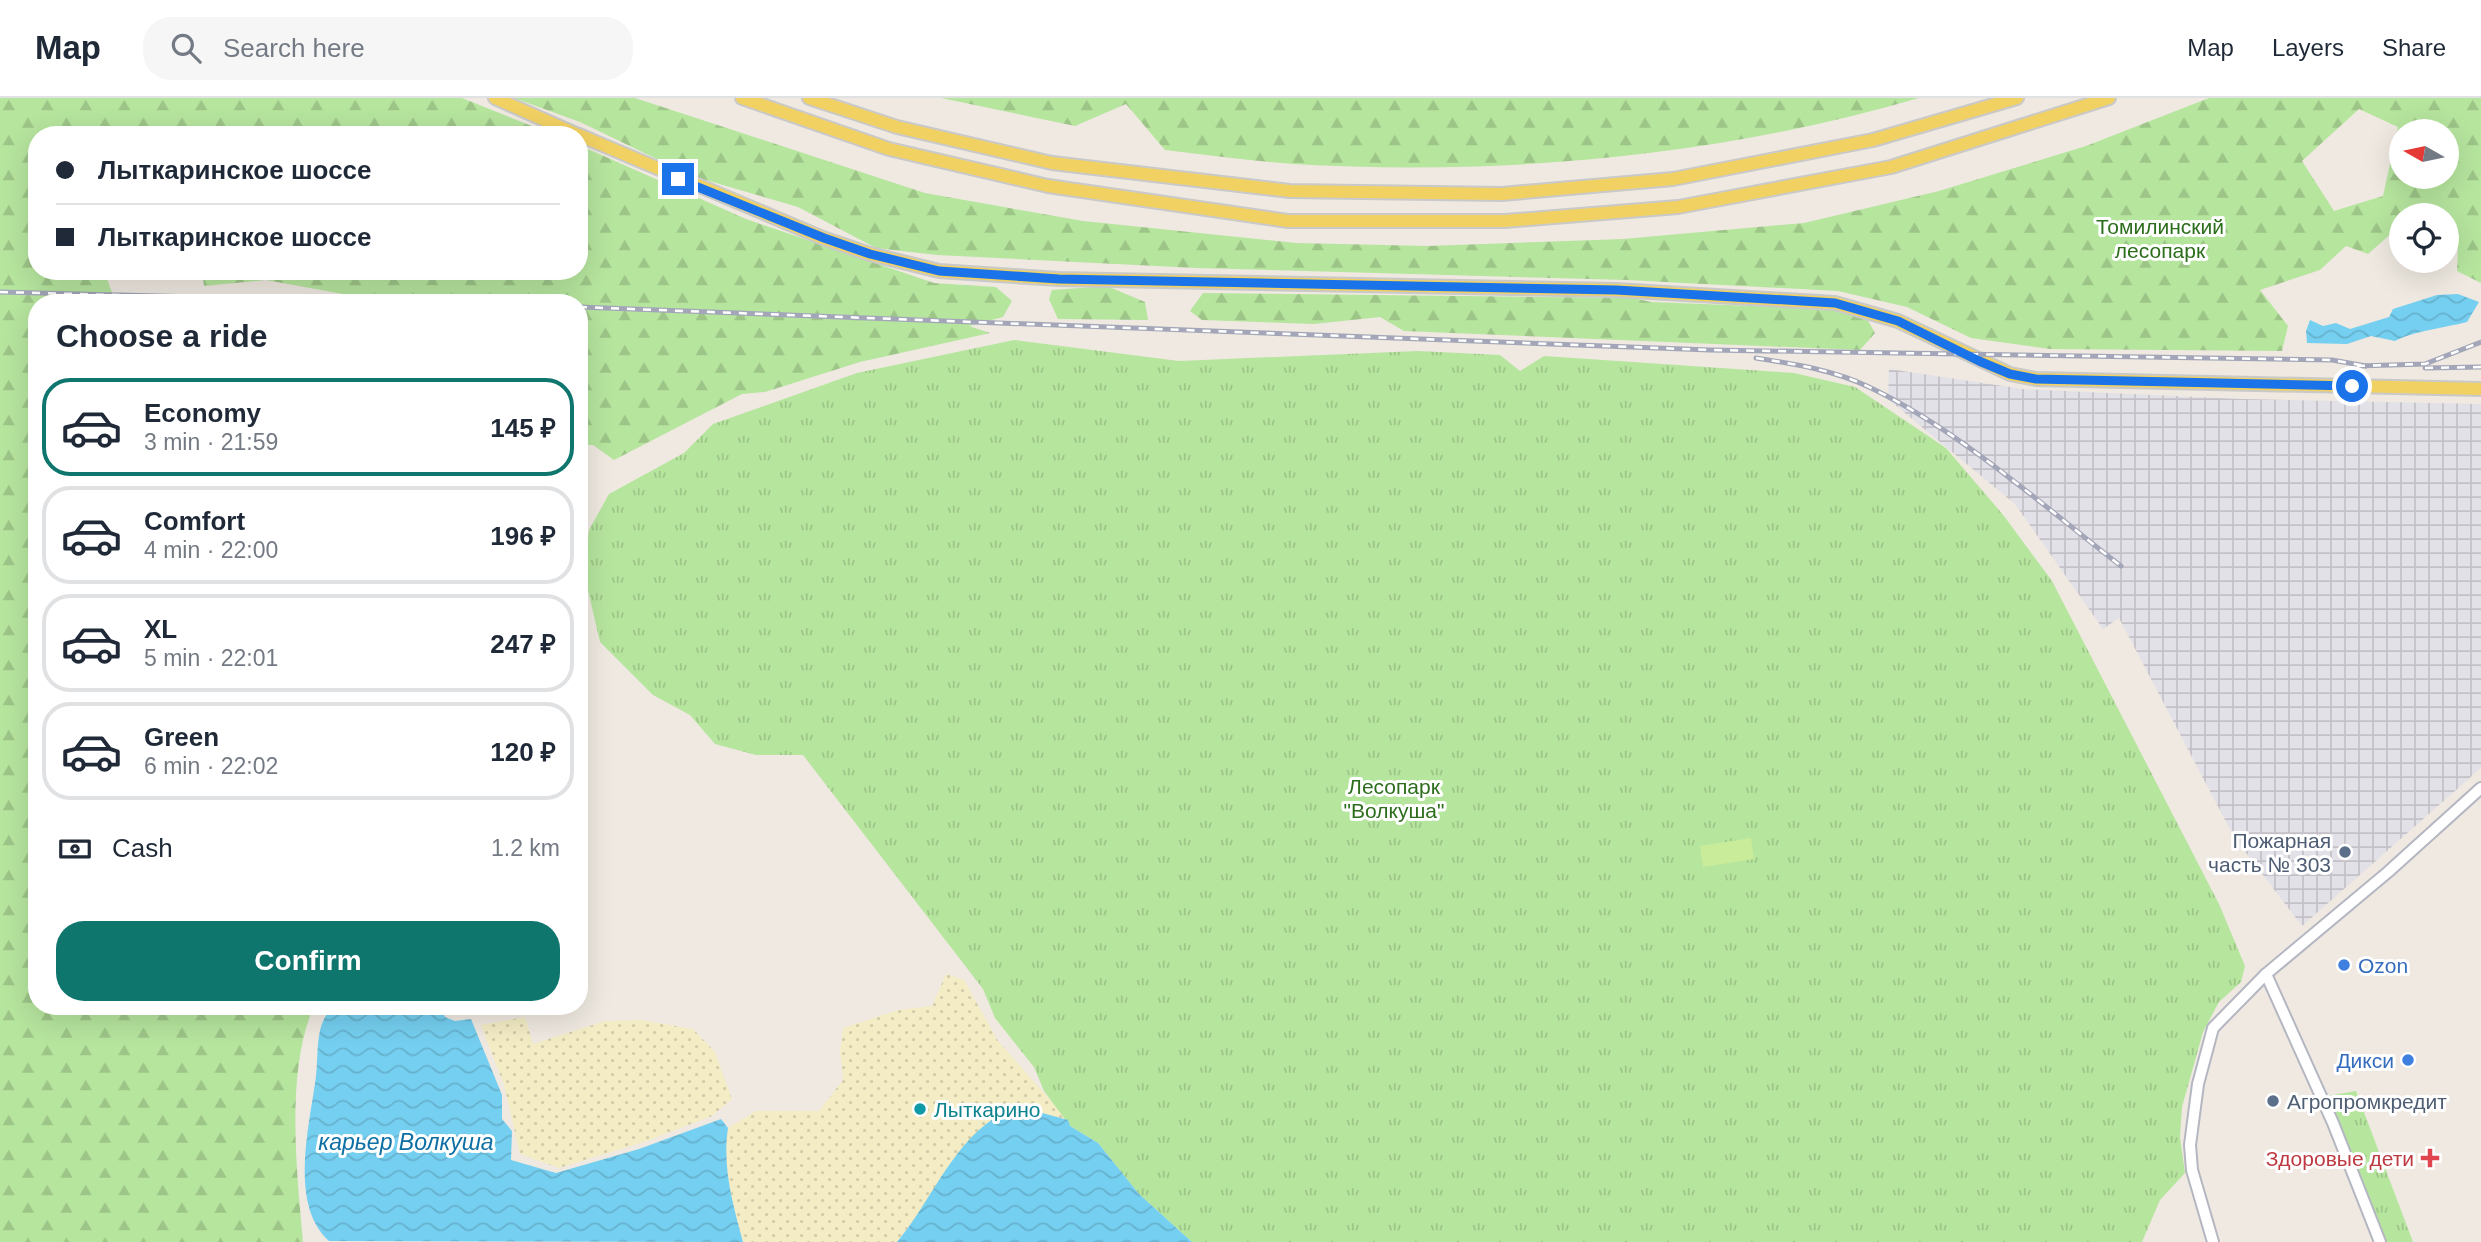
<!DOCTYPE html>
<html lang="en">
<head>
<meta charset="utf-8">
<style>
	:root { --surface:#fff; --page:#f6f6f7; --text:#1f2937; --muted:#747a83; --line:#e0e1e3; --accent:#0f766e }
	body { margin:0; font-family:Helvetica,sans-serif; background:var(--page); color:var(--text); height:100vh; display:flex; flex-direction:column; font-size:26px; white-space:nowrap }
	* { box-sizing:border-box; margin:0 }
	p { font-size:23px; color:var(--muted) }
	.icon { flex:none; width:38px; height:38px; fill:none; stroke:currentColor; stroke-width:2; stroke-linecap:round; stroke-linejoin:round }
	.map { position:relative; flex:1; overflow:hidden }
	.drawer { position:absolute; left:28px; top:196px; width:560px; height:721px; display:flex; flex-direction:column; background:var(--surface); border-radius:28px; box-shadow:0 7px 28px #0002 }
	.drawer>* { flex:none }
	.guide { position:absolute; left:28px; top:28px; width:560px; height:154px; border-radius:28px; box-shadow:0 7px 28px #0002; display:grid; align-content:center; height:154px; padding:0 28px; background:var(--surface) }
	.needle { width:46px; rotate:279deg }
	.controls { position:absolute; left:2389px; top:21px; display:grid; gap:14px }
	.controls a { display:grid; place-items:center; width:70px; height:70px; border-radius:50%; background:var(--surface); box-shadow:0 7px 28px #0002; font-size:35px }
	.end { position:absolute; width:32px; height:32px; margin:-16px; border:9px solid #1a73e8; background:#fff; box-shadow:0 0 0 4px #fff }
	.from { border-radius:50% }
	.guide b { display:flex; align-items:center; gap:24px; height:66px; font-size:26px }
	.guide b+b { border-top:2px solid var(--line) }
	.guide i { width:18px; height:18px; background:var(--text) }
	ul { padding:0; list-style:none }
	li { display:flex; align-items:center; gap:21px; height:98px; margin:0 14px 10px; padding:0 14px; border:4px solid var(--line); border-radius:28px }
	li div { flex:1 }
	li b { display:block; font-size:26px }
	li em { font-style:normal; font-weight:700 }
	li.current { border-color:var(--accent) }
	li>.icon { width:63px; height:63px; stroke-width:1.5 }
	h2 { padding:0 28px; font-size:32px; line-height:84px }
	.pay { display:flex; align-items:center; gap:18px; height:77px; padding:0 28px; font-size:26px }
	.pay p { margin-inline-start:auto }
	.cta { display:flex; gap:14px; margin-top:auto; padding:14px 28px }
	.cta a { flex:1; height:80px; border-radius:28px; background:var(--accent); color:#fff; font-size:28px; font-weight:700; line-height:80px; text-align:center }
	header { display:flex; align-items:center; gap:42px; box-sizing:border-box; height:98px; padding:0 35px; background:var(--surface); border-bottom:2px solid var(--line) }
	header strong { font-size:33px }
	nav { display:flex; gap:38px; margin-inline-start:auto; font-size:24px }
	.search { width:490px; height:63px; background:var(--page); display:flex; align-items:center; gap:18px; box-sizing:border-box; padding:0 24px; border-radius:28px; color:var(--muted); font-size:26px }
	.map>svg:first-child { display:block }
</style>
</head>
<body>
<header>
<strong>Map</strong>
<div class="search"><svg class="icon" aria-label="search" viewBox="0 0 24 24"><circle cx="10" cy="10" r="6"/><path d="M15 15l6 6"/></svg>Search here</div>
<nav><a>Map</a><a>Layers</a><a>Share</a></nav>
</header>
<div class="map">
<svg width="2481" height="1144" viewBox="0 0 2481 1144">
	<defs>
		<pattern id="industrial-grid" width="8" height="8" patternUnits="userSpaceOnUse" patternTransform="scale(1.75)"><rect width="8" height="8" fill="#e3e1e8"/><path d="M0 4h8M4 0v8" fill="none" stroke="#c3c1c7"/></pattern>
		<pattern id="forest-firs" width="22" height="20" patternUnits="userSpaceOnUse" patternTransform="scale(1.75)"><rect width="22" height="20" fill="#b6e59e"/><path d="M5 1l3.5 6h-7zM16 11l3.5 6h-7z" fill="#9dc588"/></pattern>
		<pattern id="sand-dots" width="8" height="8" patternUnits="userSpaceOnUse" patternTransform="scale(1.75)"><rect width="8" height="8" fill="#f3ecc5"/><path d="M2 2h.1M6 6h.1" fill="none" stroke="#d1cbaa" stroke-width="1.8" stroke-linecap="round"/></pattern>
		<pattern id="park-tufts" width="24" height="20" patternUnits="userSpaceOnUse" patternTransform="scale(1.75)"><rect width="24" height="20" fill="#b6e59e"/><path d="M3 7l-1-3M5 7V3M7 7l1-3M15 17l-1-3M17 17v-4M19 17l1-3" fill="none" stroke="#9dc588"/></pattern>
		<pattern id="water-waves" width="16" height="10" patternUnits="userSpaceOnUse" patternTransform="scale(1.75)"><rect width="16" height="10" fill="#75cff0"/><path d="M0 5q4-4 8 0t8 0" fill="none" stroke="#66b2ce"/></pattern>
	</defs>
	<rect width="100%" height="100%" fill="#efe9e1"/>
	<path fill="url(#industrial-grid)" d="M1889,271L2023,291L2241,301L2481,306V670L2302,828L2234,739L2119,520L2103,531L2015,406L1888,301Z"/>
	<g fill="url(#forest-firs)" fill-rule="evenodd">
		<path d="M0,0H462L554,37H37V173H104L116,205H37V908H314C285,973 297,1075 303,1144H0Z"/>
		<path d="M514,0H635L925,95L1083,123L1296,145L1428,148L1623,141L1804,125L1939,93L2086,48L2209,0H2481V185L2457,173L2458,149L2447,144L2446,117H2401V127L2368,156L2346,148L2320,172L2260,192L2288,228L2282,253L2050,251L1971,240L1907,209L1838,193L1627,182L1196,170L937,157L876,150L798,109L692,78L580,24ZM2359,11L2398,29L2383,98L2334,113L2302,63ZM2401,33H2446V79H2401Z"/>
		<path d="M941,0H1919C1718,59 1502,78 1293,66C1250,63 1208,57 1165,52L1126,6L1075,28Z"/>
		<path d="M579,47L746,121L934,185L996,189L1012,203L1003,219L969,228L990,235L860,264L765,294L742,296L614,362L593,347H579V205H548L549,198L343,196L266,182L204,188L202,173H579Z"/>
		<path d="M1107,188L1145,204L1148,222L1058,221L1049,201L1052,192Z"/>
		<path d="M1203,195L1633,200L1651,204L1836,211L1867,221L1875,235L1860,252L1404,233L1380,219L1314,226L1202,222L1190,213Z"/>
	</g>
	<g fill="url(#sand-dots)">
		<path d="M946,876L964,882L998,943L1068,1022L1024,1010L961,1051L935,1093L897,1144H743C733,1107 722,1069 728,1030L756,1013H819L843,982L840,953L843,930L898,912L932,908Z"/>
		<path d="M525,919L533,946L605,923L641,922L693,931L715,954L732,1001L712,1018L644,1044L559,1070L520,1056L504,987L481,927Z"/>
	</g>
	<g fill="url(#park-tufts)">
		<path d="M1014,242L1179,263L1418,253L1500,257L1520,273L1544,258L1794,275L1855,289L1946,350L2004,418L2052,483L2219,806L2245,868L2241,884L2219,904L2203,934L2182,1009L2180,1039L2185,1075L2160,1102L2142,1144H1192L1139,1096L1098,1045L1070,1028L1044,993L1034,969L995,920L983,891L803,657H756L715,646L690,617L653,597L600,544L583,471L589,432L609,396L684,355L713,326L857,275Z"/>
		<path d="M2356,993L2413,1144H2385L2327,998Z"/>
	</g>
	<path fill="#c9ec9a" d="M1751,740L1754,761L1703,769L1700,748Z"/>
	<g fill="url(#water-waves)">
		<path d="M2458,196L2479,204L2467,224C2444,230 2414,233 2395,243L2371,238L2347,246L2307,245L2306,233L2310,222L2323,228L2336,225L2350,231L2389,219L2393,211L2437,197Z"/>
		<path d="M334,908H440L445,919L455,923L471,921L502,997V1021L512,1033L511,1062L556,1075L639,1051L721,1021L728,1030C722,1069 733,1107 743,1144L329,1143C288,1106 310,1026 316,978C319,955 314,925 334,908Z"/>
		<path d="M1024,1010L1068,1022L1070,1028L1098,1045L1139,1096L1192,1144H897C930,1105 950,1050 993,1021C1001,1016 1014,1013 1024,1010Z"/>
	</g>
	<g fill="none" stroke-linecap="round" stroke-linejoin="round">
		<defs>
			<g id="minor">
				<path d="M2266,876L2333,1025L2380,1144"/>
				<path d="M2213,1144L2192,1072L2190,1047L2198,986L2213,930L2266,876L2388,774L2481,690"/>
			</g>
			<g id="major">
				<path d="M495,0L578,37"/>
				<path d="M742,0L889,51L1048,88L1288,123H1505L1678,109L1891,69L2109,0"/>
				<path d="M809,0L897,29L1052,65L1290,93L1502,96L1673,81L1873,42L2017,0"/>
				<path d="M579,37L823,140L870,156L939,173L1059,181L1616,192L1835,205L1898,223L2010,276L2036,281L2481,291"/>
			</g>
		</defs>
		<use href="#minor" stroke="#b4b7c1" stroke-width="14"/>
		<use href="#major" stroke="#c9c9c9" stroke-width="16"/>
		<use href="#minor" stroke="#fff" stroke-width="10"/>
		<use href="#major" stroke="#f2d163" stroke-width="12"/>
		<defs>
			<g id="rail">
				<path d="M0,194L430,205"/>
				<path d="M579,209L1710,252L2332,262L2366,268"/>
				<path d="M1756,260C1794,266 1834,272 1869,289C1959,332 2042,407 2121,468"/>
				<path d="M2357,268L2425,266L2481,244"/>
				<path d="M2425,270L2481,269"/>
			</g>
		</defs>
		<use href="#rail" stroke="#a3a6b8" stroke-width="5"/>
		<use href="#rail" stroke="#fff" stroke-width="2.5" stroke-dasharray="8" stroke-linecap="butt"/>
	</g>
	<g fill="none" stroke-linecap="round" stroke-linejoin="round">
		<path stroke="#1a73e8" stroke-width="9" d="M678,81L824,140L870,156L939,173L1059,181L1616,192L1835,205L1898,223L1979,263L2010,276L2036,281L2352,288"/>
	</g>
	<g fill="#5c6f8a" stroke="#fff" stroke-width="2.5">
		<circle cx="2345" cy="754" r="7"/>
		<circle cx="2273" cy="1003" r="7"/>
	</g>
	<g fill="#3f7fe0" stroke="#fff" stroke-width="2.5">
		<circle cx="2344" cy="867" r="7"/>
		<circle cx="2408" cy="962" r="7"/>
	</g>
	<circle fill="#0f9aa8" stroke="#fff" stroke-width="2.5" cx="920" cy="1011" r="7"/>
	<path fill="#e0444e" stroke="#fff" stroke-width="2.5" d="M2426.5 1049.5h7v7h7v7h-7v7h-7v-7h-7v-7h7z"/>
	<g text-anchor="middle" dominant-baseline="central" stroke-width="6" stroke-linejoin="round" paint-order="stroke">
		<g font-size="21" fill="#2c6e1b" stroke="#fff">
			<text x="2160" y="128">Томилинский<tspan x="2160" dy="24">лесопарк</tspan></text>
			<text x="1394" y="688">Лесопарк<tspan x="1394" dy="24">"Волкуша"</tspan></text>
		</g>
		<g font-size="21" fill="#4e5e75" stroke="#fff" text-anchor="end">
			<text x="2331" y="742">Пожарная<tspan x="2331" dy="24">часть № 303</tspan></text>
			<text x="2287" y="1003" text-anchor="start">Агропромкредит</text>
		</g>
		<g font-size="21" fill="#366cbe" stroke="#fff" text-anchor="start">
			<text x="2358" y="867">Ozon</text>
			<text x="2394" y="962" text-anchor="end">Дикси</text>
		</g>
		<g font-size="21" fill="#0d838f" stroke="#fff" text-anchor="start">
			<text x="934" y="1011">Лыткарино</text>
		</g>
		<g font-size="21" fill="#be3a42" stroke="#fff" text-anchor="end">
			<text x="2414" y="1060">Здоровые дети</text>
		</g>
		<g font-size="23" font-style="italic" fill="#0d6fa3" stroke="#fff">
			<text x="406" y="1044">карьер Волкуша</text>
		</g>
	</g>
</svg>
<div class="controls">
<a><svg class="needle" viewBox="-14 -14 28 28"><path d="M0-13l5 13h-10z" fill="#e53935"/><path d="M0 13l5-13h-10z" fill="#747a83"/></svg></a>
<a><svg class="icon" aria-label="locate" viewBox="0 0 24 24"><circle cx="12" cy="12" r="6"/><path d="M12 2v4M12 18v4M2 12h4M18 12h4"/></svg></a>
</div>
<i class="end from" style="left:2352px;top:288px"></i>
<i class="end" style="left:678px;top:81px"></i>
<div class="guide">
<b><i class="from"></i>Лыткаринское шоссе</b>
<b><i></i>Лыткаринское шоссе</b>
</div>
<section class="drawer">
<h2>Choose a ride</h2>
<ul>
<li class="current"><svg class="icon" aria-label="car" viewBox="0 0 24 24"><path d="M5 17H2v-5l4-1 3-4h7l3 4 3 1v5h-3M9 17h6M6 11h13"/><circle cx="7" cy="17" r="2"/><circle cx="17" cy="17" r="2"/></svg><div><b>Economy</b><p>3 min · 21:59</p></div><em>145 ₽</em></li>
<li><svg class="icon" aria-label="car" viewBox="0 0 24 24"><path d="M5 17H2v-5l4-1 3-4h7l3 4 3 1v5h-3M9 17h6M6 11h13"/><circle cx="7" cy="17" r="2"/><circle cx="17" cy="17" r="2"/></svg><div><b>Comfort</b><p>4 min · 22:00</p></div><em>196 ₽</em></li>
<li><svg class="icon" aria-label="car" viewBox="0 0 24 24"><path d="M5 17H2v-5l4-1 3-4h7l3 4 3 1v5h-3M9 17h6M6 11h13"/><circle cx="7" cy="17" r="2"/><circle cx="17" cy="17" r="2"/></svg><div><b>XL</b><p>5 min · 22:01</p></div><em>247 ₽</em></li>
<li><svg class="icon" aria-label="car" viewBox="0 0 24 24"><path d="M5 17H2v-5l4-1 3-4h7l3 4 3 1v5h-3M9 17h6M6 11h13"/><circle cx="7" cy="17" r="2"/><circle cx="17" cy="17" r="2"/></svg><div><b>Green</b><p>6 min · 22:02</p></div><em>120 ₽</em></li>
</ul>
<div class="pay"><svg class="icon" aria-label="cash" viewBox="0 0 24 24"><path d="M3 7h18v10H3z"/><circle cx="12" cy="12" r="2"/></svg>Cash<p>1.2 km</p></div>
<div class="cta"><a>Confirm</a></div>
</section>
</div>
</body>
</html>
